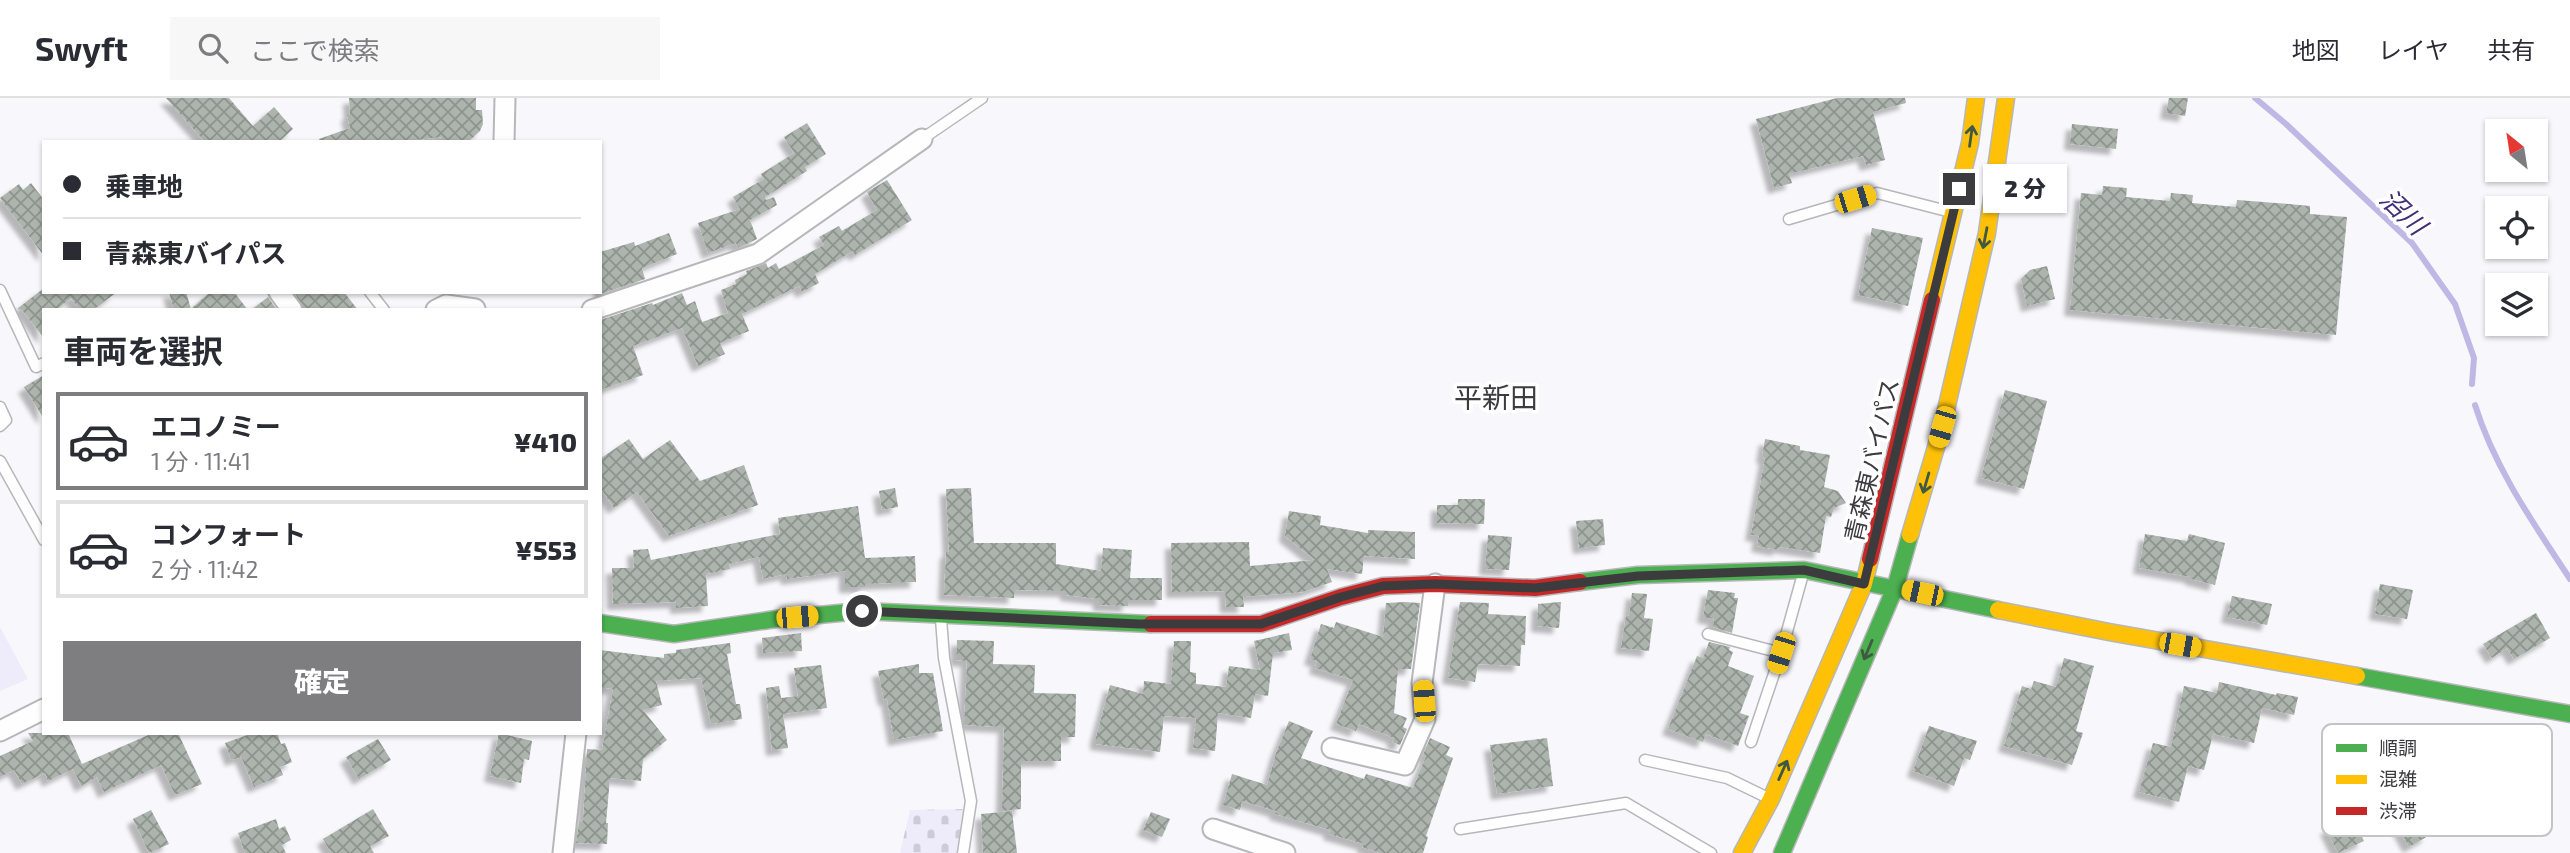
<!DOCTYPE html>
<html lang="ja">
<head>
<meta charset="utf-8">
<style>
	:root { --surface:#fff; --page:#f7f7f7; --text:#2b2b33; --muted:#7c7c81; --line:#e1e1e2; --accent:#7e7e81 }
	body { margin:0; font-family:"Exo 2","Noto Sans JP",sans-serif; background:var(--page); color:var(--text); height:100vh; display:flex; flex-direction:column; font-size:26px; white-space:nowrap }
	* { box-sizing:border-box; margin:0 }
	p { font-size:23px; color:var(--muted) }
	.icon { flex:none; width:38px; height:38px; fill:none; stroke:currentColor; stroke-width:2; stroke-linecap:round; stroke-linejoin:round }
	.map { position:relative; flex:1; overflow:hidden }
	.side { position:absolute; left:42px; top:210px; width:560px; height:427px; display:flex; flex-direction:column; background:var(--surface); border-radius:0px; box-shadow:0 2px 5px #0004 }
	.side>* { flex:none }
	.banner { position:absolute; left:42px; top:42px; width:560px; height:154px; border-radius:0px; box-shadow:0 2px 5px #0004; display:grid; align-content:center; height:154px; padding:0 21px; background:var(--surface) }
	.needle { width:46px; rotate:330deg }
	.buttons { position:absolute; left:2485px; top:21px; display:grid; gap:14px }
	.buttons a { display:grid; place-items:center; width:63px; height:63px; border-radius:0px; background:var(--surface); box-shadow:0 2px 5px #0004; font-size:35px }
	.end { position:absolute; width:32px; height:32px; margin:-16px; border:9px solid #3c3c3f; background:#fff; box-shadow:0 0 0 4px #fff }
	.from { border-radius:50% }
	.bubble { position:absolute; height:49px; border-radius:0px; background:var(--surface); box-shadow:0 2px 5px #0004; font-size:23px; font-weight:800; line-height:49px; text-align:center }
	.car { position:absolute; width:21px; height:42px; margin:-21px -10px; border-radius:9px; box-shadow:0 0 5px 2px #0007; background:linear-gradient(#f5c518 24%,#345 0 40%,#f5c518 0 76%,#345 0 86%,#f5c518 0) }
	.banner b { display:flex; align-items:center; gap:24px; height:66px; font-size:26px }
	.banner b+b { border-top:2px solid var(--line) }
	.banner i { width:18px; height:18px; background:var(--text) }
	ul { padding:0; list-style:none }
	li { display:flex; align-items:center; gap:21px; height:98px; margin:0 14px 10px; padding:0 7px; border:4px solid var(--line); border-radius:0px }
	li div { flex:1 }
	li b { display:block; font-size:26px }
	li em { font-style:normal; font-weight:800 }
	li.active { border-color:var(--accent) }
	li>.icon { width:63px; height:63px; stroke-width:1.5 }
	h2 { padding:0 21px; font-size:32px; line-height:84px }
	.primary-button { display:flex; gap:14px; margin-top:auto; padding:14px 21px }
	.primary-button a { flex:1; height:80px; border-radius:0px; background:var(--accent); color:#fff; font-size:28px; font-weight:800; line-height:80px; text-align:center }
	header { display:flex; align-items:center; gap:42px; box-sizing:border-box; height:98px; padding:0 35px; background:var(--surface); border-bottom:2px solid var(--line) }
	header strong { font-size:33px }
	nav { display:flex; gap:38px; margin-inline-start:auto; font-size:24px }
	.search { width:490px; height:63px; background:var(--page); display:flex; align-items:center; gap:18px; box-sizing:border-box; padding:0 24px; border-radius:0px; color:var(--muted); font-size:26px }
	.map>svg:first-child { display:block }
</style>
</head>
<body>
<header>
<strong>Swyft</strong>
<div class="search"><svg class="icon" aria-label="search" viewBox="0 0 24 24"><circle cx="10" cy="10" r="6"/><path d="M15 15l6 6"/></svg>ここで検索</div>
<nav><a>地図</a><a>レイヤ</a><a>共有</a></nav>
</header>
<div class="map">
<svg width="2570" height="755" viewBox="0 0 2570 755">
	<defs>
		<pattern id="cemetery-stones" width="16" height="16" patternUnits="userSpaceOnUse" patternTransform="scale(1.75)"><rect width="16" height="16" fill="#eeecfb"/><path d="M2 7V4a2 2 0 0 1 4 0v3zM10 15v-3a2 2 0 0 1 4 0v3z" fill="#cdcbd8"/></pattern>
		<pattern id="building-cross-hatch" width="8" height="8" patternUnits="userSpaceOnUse" patternTransform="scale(1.75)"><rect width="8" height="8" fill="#acb4ad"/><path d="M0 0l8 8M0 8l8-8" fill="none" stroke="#8d948e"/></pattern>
		<filter id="shadow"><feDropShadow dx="-6" dy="6" stdDeviation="2" flood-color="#0004"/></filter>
	</defs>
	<rect width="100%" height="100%" fill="#f8f8fc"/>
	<path fill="url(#cemetery-stones)" d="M964,711L956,755H900L910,712Z"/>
	<path fill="#eeecfb" d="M0,529L28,581L0,593Z"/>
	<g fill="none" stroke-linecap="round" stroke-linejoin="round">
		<g stroke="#bfb8e4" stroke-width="6">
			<path d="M2255,0L2286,26L2412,145L2455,206L2474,260L2472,286"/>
			<path d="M2475,307C2495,371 2534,426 2570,481"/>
		</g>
	</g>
	<g fill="url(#building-cross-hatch)" filter="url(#shadow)">
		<path d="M166,0H229L253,28L274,9L293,31L279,44H205Z"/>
		<path d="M349,0H476V12H482L483,26L480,33L468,44H442V39L399,44H319V41L350,30L347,17L350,16Z"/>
		<path d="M1837,0H1905L1906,5L1873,14L1885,62L1866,67L1863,58L1789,76L1792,85L1774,90L1756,21Z"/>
		<path d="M2169,0H2188L2185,18L2166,15Z"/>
		<path d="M807,25L826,56L805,69L807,73L765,99L766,102L774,99L777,107L750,122L757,141L738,150L736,145L708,155L698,125L740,111L733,99L764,81L761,76L794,55L784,39Z"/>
		<path d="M2072,26L2118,31L2116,51L2070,46Z"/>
		<path d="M887,82L912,122L855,157L853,153L815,176L819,185L802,194L799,188L742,216L749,233L720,245L725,256L698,268L682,230L633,248L643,277L600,292V222L652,205L653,207L682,195L687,207L695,203L702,224L728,215L721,192L736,186L735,182L747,176L746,173L766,165L768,170L776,165L779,171L824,147L819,139L839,128L842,133L877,112L867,94Z"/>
		<path d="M31,85L44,102V158L0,100L19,86L23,92Z"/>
		<path d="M2103,88L2127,90L2126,99L2170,103L2171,95L2193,97L2192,105L2236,109L2237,102L2289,106L2310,108V116L2347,119L2336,237L2070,212L2081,95L2102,97Z"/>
		<path d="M1872,130L1923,140L1908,208L1858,197Z"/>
		<path d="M669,135L677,156L642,170L645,181L600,196V154L634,144L635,148Z"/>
		<path d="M2047,168L2055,201L2027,208L2021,181L2030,172Z"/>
		<path d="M44,190V194H117L93,212H80L71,200L56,212H44V240L22,212L17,211Z"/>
		<path d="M169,194H186L191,211L210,194H234L248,212H174Z"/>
		<path d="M294,194H344L358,212H304Z"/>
		<path d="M268,199L277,212H251Z"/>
		<path d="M44,277V321L24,289Z"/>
		<path d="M2005,292L2047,303L2024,391L1981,380Z"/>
		<path d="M629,341L643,361L670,342L700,383L744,367L758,407L669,438L637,394L614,410L600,389V361Z"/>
		<path d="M1765,341L1800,348V352L1830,357L1824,389L1838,393L1846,405L1834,410L1831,419L1826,418L1820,455L1779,449L1778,452L1757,448L1759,438L1751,437L1765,360L1762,359Z"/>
		<path d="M895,390L898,409L882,412L879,393Z"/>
		<path d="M971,390L974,445H1056V466L1101,473L1103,450L1132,452L1130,480H1162V502H1128V508L1099,507V501L1066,497V493L1014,492V500L944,497L946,454H949L946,391Z"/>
		<path d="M1458,401H1485L1484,426L1437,425V407H1458Z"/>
		<path d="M858,408L865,460L915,458L916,484L865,486V489H845V473L787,481L786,476L763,481L759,459L729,466L730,471L706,476L708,508L676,510V504L613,506L612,470H634L633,452L648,451L651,462L780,436L778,420Z"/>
		<path d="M1289,413L1321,418L1320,427L1368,435V432L1415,434V461L1364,458L1362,476L1327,471L1332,484L1303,494L1243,499L1244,509H1226L1225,493L1172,494L1171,445L1249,444L1250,468L1315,462L1285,438Z"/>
		<path d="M1603,421L1605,447L1579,450L1576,423Z"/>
		<path d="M2145,436L2187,443L2189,436L2225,445L2215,487L2191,481V479L2139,470Z"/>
		<path d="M1488,437L1512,439L1509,472L1485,471Z"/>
		<path d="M2380,486L2413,492L2407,521L2375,516Z"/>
		<path d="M1708,492L1735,495L1734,500H1738L1732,535L1713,529L1714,521L1703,519Z"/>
		<path d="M1632,495L1647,496L1644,520L1653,521L1649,553L1621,550L1626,517L1629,518Z"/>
		<path d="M2232,498L2272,506L2267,527L2227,519Z"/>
		<path d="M1404,504L1420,505L1411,571H1398L1394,615L1407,620L1403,629L1407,631L1400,647L1392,644L1394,640L1359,626L1356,633L1336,626L1353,582L1315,570L1317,563L1310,561L1321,526L1334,530L1336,524L1383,539L1386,505Z"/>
		<path d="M1460,504L1489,505L1488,516L1526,518L1525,547H1521L1520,568L1478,566L1475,584L1448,580Z"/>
		<path d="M1559,504H1561L1559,530L1537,528L1538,506Z"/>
		<path d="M2536,515L2550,540L2514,561L2507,550L2492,560L2483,546Z"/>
		<path d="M801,535L802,553L763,555L762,540Z"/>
		<path d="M1289,535L1292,552L1273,555L1268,598L1255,596L1251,620L1218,615L1215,653L1193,650L1196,620L1164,618L1160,654L1096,646V639L1110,587L1143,596L1144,583L1171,586L1174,543H1191L1190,574L1196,575V586L1226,589L1229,568L1260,572L1254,543Z"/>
		<path d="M957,542L994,543L993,566L1035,567L1034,595L1076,596L1075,639H1061V663H1021V711L1002,713L1004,629L964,627L967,563L956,562Z"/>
		<path d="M1709,544L1730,549L1729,552L1733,554L1728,568L1754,578L1740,615L1749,618L1738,648L1706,636L1703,644L1668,631L1697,558L1703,560Z"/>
		<path d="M730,545L731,555L727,556L736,606H740L742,621L711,626L701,580L656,583L662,607L643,612L667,642L643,661L641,683L610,680L606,725H608L607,746L576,745L579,724H583L587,651L602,652L613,591L600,589V552L664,560V556L676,555V552Z"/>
		<path d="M2064,560L2094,568L2076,633L2083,635L2072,667L2004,648L2022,588L2031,591L2034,583L2056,589Z"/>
		<path d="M919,566V575H933L943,633L894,642L887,601L884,602L878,573Z"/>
		<path d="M821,567L827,610L783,616L788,650L772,652L766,590L779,588L781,600L798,598L794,570Z"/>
		<path d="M2219,584L2276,597L2277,595L2298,599L2294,617L2262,610L2254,645L2213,636L2204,672L2188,668L2179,704L2139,694L2153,645L2171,649L2184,588L2217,595Z"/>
		<path d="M1289,623L1313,633L1301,660L1364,681L1366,676L1413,690L1426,658L1423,657L1430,640L1450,649L1446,657L1453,660L1426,738L1428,739L1423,755H1380L1362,749L1364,746L1329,736L1330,732L1275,716L1276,713L1242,703L1240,712L1223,707L1232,676L1267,687L1276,655Z"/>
		<path d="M1929,628L1977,643L1970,662L1964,660L1954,688L1913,673Z"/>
		<path d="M28,635H68L82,666L153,635H178L202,686L175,697L161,667L104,694L97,679L81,688L73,671L48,683L45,675L22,686L14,672L0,679V658L33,643Z"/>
		<path d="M253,635H277L281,646L285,645L292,664L280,669L283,677L254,689L241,659L231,662L225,645Z"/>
		<path d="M499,635L532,643L529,662L524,661L521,685L490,678Z"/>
		<path d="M1547,640L1553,688L1497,696L1490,647Z"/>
		<path d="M378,641L391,662L359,681L346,659Z"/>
		<path d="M2405,699L2428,738L2409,749L2387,710Z"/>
		<path d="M373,711L389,738L370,748L374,755H331L323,741Z"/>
		<path d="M151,712L169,746L149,755L133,721Z"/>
		<path d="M1012,713L1017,755H983L981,716Z"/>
		<path d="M1151,714L1170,721L1162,739L1143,732Z"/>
		<path d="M2347,720L2351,728L2356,726L2364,743L2338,755L2326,731Z"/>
		<path d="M276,721L279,731L285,728L291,742L282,747L286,755H245L238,735Z"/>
	</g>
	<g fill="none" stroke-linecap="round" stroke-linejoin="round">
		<defs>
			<g id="lane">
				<path d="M922,41L982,0"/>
				<path d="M1789,121L1877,95L1947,113"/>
				<path d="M0,192L36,269L44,265"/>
				<path d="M370,194L384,212"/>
				<path d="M0,309L6,322L0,328"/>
				<path d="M0,363L44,442"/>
				<path d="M941,521L944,560L971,703L963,755"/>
				<path d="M1708,536L1781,555L1803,476"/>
				<path d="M1751,644L1781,555"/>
				<path d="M1645,662L1727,680L1764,698"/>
				<path d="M1460,731L1626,705L1711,755"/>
			</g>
			<g id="street">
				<path d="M504,44L505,0"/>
				<path d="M279,194L292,212"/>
				<path d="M436,212L446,207L475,211"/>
				<path d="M592,212L758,156L922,41"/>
				<path d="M0,633L44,611"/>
				<path d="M1332,650L1405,667L1425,621L1422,585L1435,486"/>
				<path d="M1213,731L1285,755"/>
				<path d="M563,755L576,635"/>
			</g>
			<g id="fast">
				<path d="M1580,484L1638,477L1804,472L1998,512"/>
				<path d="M600,525L674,536L776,521L861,513L1151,526"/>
				<path d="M2357,578L2570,616"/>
				<path d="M1782,755L1895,490L1910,437"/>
			</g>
			<g id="slow">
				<path d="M1932,202L1970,45L1976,0"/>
				<path d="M1910,437L1942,329L1987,135L2006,0"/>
				<path d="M1998,512L2109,534L2357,578"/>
				<path d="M1742,755L1771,701L1864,486L1870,461"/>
			</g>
			<g id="jam">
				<path d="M1870,461L1932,202"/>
				<path d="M1151,526H1261L1341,499L1383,488L1435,486L1535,490L1580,484"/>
			</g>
		</defs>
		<use href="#lane" stroke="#b7b7ba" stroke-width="13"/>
		<use href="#street" stroke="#b7b7ba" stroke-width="23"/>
		<use href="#fast" stroke="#b7b7ba" stroke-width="19"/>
		<use href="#slow" stroke="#b7b7ba" stroke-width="19"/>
		<use href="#jam" stroke="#b7b7ba" stroke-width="19"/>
		<use href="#lane" stroke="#fefeff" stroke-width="10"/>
		<use href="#street" stroke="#fefeff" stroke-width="19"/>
		<use href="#fast" stroke="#4caf50" stroke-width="16"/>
		<use href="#slow" stroke="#ffc107" stroke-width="16"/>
		<use href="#jam" stroke="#c62828" stroke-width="16"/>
	</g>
	<defs><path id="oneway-shaft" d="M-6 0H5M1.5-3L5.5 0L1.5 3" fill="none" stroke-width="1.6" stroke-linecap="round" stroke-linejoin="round" transform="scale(1.75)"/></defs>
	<g stroke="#405943">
		<use href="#oneway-shaft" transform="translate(1971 38) rotate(-82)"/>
		<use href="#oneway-shaft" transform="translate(1985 140) rotate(101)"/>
		<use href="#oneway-shaft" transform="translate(1926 385) rotate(106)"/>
		<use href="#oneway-shaft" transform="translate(1868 552) rotate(113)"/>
		<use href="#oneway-shaft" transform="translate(1783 672) rotate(-66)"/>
	</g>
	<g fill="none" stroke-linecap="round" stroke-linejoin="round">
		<path stroke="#3c3c3f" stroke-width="9" d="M862,513L1139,526H1261L1341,499L1383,488L1435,486L1535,490L1638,478L1804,472L1864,486L1959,91"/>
	</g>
	<g text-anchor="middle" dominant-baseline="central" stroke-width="7" stroke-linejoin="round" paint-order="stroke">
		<g font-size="24" fill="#3c3c3f" stroke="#fff">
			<text transform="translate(1871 362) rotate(-77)">青森東バイパス</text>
		</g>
		<g font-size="26" font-style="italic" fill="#432f78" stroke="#fff">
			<text transform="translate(2404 113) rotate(44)">沼川</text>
		</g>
		<g font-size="28" fill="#3c3c3f" stroke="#fff">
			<text x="1496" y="299">平新田</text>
		</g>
	</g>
	<rect x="2322" y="626" width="230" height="112" rx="10" fill="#fff" stroke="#c4c4c5" stroke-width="2"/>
	<rect x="2336" y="646" width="31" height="8" fill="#4caf50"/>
	<rect x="2336" y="677" width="31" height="9" fill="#ffc107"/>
	<rect x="2336" y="709" width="31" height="8" fill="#c62828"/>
	<g font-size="19" fill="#3c3c3f">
		<text x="2379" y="657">順調</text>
		<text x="2379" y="688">混雑</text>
		<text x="2379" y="720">渋滞</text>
	</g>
</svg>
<div class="buttons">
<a><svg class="needle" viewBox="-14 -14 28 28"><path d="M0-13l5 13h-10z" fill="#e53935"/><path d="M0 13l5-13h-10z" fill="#7c7c81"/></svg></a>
<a><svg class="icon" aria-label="locate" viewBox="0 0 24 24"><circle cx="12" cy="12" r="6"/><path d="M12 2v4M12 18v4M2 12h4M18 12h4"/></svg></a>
<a><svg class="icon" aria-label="layers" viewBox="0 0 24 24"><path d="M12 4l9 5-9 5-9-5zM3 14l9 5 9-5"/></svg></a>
</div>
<i class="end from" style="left:862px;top:513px"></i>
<i class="end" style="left:1959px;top:91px"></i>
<div class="bubble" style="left:1983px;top:66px;width:84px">2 分</div>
<i class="car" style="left:1855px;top:101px;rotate:73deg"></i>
<i class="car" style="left:1942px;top:329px;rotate:196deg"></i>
<i class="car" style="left:1922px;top:495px;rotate:282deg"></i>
<i class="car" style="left:797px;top:519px;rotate:85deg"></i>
<i class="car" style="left:2180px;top:547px;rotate:100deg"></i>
<i class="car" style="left:1781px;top:555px;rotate:198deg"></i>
<i class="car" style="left:1424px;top:603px;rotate:356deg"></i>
<div class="banner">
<b><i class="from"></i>乗車地</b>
<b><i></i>青森東バイパス</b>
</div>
<section class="side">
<h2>車両を選択</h2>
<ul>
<li class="active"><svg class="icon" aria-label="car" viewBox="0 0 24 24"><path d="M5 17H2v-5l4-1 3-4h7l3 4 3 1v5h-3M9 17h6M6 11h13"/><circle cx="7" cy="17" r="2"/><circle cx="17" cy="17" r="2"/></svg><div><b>エコノミー</b><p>1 分 · 11:41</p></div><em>¥410</em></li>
<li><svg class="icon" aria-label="car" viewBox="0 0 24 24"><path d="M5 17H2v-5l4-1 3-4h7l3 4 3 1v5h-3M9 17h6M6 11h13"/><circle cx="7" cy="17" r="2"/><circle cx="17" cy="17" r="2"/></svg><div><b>コンフォート</b><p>2 分 · 11:42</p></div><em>¥553</em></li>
</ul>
<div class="primary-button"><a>確定</a></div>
</section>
</div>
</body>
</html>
